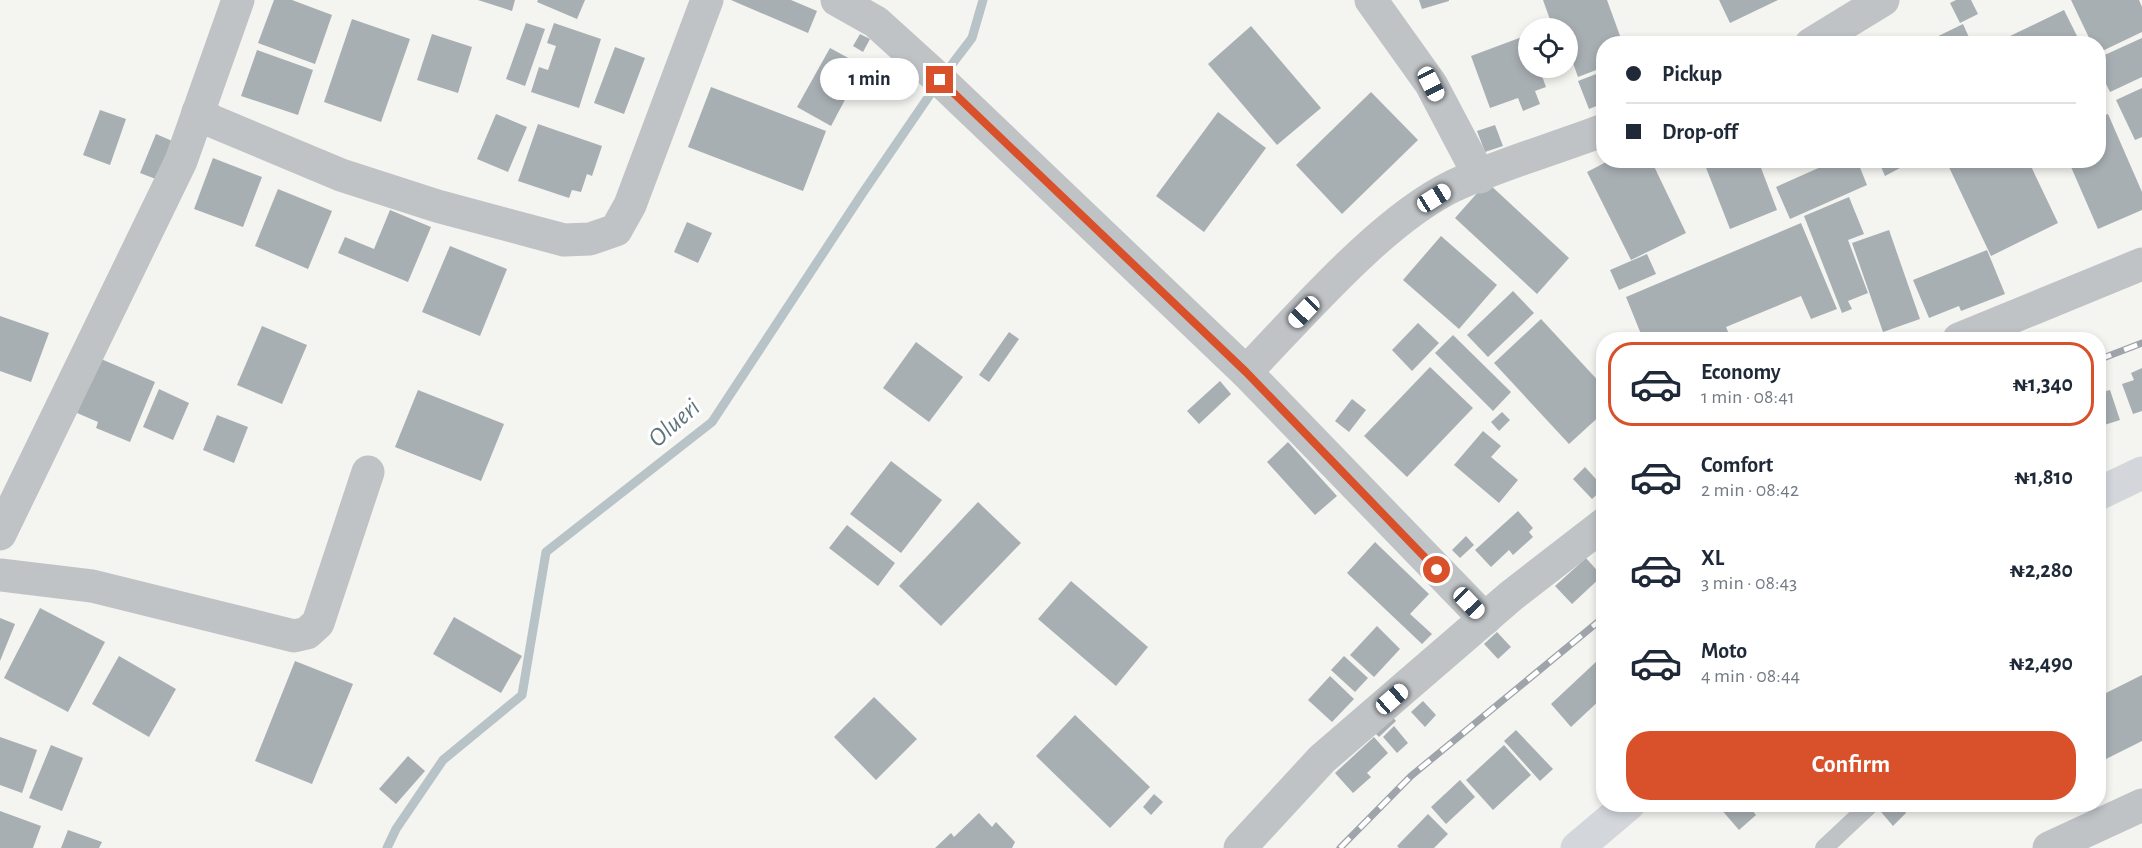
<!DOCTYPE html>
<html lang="en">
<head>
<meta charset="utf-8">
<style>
	:root { --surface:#fff; --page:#f6f6f7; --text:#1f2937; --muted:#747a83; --line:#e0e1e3; --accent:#d9512a }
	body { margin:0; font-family:"Alegreya Sans",sans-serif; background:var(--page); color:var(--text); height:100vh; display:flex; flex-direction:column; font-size:22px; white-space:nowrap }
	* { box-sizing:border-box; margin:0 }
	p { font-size:20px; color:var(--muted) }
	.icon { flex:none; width:33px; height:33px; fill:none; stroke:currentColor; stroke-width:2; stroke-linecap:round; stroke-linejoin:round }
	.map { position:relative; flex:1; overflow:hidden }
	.side { position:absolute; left:1596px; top:332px; width:510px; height:480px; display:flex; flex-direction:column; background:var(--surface); border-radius:24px; box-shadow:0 3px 9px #0003 }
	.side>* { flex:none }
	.hud { position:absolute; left:1596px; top:36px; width:510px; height:132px; border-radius:24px; box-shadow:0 3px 9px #0003; display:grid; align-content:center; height:132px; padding:0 30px; background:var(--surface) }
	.tools { position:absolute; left:1518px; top:18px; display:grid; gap:12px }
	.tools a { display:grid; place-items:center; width:60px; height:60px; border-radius:50%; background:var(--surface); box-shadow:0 3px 9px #0003; font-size:30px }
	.end { position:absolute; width:27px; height:27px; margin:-14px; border:8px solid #d9512a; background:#fff; box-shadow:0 0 0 3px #fff }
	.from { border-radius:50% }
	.bubble { position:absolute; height:42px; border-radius:21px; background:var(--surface); box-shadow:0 3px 9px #0003; font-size:20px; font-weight:600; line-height:42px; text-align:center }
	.car { position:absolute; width:18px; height:36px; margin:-18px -9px; border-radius:8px; box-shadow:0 0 4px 2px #0007; background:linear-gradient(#fff 24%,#345 0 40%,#fff 0 76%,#345 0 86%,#fff 0) }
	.hud b { display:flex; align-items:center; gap:21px; height:57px; font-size:22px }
	.hud b+b { border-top:2px solid var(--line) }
	.hud i { width:15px; height:15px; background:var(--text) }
	ul { padding:10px 0 0; list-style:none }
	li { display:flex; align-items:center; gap:18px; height:84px; margin:0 12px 9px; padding:0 18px; border:3px solid transparent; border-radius:24px }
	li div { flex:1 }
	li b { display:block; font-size:22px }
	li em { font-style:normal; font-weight:600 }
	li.on { border-color:var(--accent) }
	li>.icon { width:54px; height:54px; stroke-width:1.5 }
	.button { display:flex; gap:12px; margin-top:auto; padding:12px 30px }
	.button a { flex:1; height:69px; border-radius:24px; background:var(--accent); color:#fff; font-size:24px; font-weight:600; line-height:69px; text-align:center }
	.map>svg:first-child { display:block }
</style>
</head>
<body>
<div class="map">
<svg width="2142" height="848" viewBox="0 0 2142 848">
	<rect width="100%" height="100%" fill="#f4f4f0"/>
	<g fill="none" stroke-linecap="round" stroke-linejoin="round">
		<path stroke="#b8c3c7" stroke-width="9" d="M387,848L396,829L443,760L522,695L546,552L712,422L862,194L940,80L972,38L983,0"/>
	</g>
	<g fill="#a8afb3">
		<path d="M274,0H292L332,15L315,64L258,43Z"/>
		<path d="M478,0H515L512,11Z"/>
		<path d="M538,0H585L577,19L537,2Z"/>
		<path d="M731,0H791L817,11L808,33Z"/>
		<path d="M1419,0H1449V1L1422,9Z"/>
		<path d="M1543,0H1607L1623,44H1604V67L1578,77L1568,49V28H1553Z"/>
		<path d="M1719,0H1778L1730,23Z"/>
		<path d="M1956,0H1971L1978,14L1960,23L1950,3Z"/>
		<path d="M2071,0H2139L2142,7V32L2098,53V44H2092Z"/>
		<path d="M2064,10L2081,44H2011L2008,37Z"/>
		<path d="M352,19L410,39L381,122L324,102Z"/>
		<path d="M526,23L545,29L525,86L506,79Z"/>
		<path d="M554,23L601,39L579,108L531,92L539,67L548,70L556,46L547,43Z"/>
		<path d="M1963,24L1972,44H1922Z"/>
		<path d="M1251,26L1321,108L1277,145L1208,64Z"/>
		<path d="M432,34L472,47L458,93L417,80Z"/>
		<path d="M860,34L870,39L863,52L853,46Z"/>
		<path d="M1527,35L1528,68H1539L1546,87L1535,91L1540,104L1523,111L1518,98L1490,108L1471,56Z"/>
		<path d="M2142,38V77L2110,92L2098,68V58Z"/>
		<path d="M615,47L645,58L624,114L594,103Z"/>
		<path d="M830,48L863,66L831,126L797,107Z"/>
		<path d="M257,50L313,70L298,115L241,96Z"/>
		<path d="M1604,71V103L1589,109L1578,81Z"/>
		<path d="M2098,81L2106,96L2098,100Z"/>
		<path d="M711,87L826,131L803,191L688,147Z"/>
		<path d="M2142,88V137L2135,140L2116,100Z"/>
		<path d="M1371,92L1418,140L1342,214L1296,165Z"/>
		<path d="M100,110L126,119L110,165L83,155Z"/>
		<path d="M1218,112L1266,148L1204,232L1156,196Z"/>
		<path d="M496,114L527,127L508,172L477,159Z"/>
		<path d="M2108,114L2142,192V210L2098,229L2068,160H2098V118Z"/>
		<path d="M538,124L602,146L592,176L587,174L581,192L572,190L569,198L518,181Z"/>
		<path d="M1495,125L1503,146L1485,152L1477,131Z"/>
		<path d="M156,134L177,143L161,181L140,173Z"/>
		<path d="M213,158L262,177L243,227L194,209Z"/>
		<path d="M1610,160H1651L1686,233L1631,260L1587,172Z"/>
		<path d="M1703,160H1758L1777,210L1730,229Z"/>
		<path d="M1831,160H1857L1867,185L1790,219L1776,187L1832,162Z"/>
		<path d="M1878,160H1915L1885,176Z"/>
		<path d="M1951,160H2028L2058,223L1991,256L1947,163Z"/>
		<path d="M1487,182L1569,258L1537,294L1455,218Z"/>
		<path d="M278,189L332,211L308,269L255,246Z"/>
		<path d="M1849,197L1864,234L1848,240L1868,293L1848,301L1852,309L1842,313L1804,216Z"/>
		<path d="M390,210L431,227L408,282L338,253L345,237L374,249Z"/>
		<path d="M687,222L712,233L698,263L674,252Z"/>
		<path d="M1801,223L1837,309L1811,319L1801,296L1726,327L1731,339H1643L1626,297Z"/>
		<path d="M1889,230L1920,319L1883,332L1852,243Z"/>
		<path d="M1441,236L1497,285L1459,329L1403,280Z"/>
		<path d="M450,246L507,269L480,336L422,312Z"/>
		<path d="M1987,250L2005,294L1961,311L1959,306L1929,318L1913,280Z"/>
		<path d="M1647,254L1656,274L1619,290L1610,270Z"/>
		<path d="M1513,291L1534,313L1488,357L1467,335Z"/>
		<path d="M0,316L49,333L31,382L0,371Z"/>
		<path d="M1541,319L1604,387V412L1569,444L1494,363Z"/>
		<path d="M1418,323L1439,343L1412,371L1392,350Z"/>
		<path d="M262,326L307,345L282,404L237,385Z"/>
		<path d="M1009,332L1019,339L989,382L979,375Z"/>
		<path d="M1453,335L1511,392L1493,411L1435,353Z"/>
		<path d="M916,342L963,377L929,422L883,388Z"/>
		<path d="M101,359L155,382L130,442L96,428L98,422L77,413Z"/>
		<path d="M1430,367L1473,408L1407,477L1364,436Z"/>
		<path d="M2142,368V411L2133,414L2122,384L2134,380L2131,373Z"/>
		<path d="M1220,381L1231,394L1199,424L1187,411Z"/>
		<path d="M159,389L189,403L173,440L143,427Z"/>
		<path d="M418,390L504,424L481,481L395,447Z"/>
		<path d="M2110,390L2120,420L2098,427V393Z"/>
		<path d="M1352,399L1366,410L1349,432L1335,421Z"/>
		<path d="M1502,412L1510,420L1499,431L1491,422Z"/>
		<path d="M217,415L248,427L234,463L203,450Z"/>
		<path d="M1483,431L1501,446L1491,457L1518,480L1499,503L1454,465Z"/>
		<path d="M1288,442L1337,496L1315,515L1267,462Z"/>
		<path d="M891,461L942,500L901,553L850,514Z"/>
		<path d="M1585,467L1604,488L1592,499L1573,479Z"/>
		<path d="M978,502L1021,543L941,626L899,586Z"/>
		<path d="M1518,511L1533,528L1529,532L1533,537L1513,555L1509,550L1491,567L1475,550Z"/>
		<path d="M847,525L895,563L878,586L829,548Z"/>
		<path d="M1466,536L1474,545L1460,558L1452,550Z"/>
		<path d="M1375,542L1429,594L1410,614L1432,634L1422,644L1347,573Z"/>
		<path d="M1586,558L1602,576L1572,604L1555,586Z"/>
		<path d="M1071,581L1148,647L1116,686L1038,619Z"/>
		<path d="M40,608L105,642L68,712L4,678Z"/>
		<path d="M454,617L522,656L501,693L433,654Z"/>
		<path d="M0,618L15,624L0,661Z"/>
		<path d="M1377,626L1400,649L1374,677L1350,655Z"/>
		<path d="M1497,632L1511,647L1498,659L1484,644Z"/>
		<path d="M119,656L176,689L149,737L92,704Z"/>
		<path d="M1344,656L1368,678L1355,692L1331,670Z"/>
		<path d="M1598,660L1604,666V696L1571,727L1551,704Z"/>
		<path d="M295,661L353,684L312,784L255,761Z"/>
		<path d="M2142,675V741L2098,763V697Z"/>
		<path d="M1330,676L1354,699L1332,722L1308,700Z"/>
		<path d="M874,697L917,739L876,780L834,737Z"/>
		<path d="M1423,701L1436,715L1425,727L1411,712Z"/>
		<path d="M1388,711L1396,721L1379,737L1370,728Z"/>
		<path d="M1075,715L1150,787L1110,828L1036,756Z"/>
		<path d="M1394,726L1408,743L1397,753L1383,737Z"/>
		<path d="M1516,730L1553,769L1540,781L1504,741Z"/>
		<path d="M0,737L37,750L22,793L0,785Z"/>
		<path d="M1374,737L1388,753L1367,773L1371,777L1353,793L1335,773Z"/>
		<path d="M51,745L83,758L62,811L29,798Z"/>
		<path d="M1504,745L1531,775L1493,810L1466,780Z"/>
		<path d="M408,756L425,771L396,804L379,789Z"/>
		<path d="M1460,780L1475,797L1446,824L1431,807Z"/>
		<path d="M1154,794L1163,802L1151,815L1143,807Z"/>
		<path d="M1725,804H1747L1756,815L1739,830L1720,808Z"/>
		<path d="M1754,804H1766L1759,810Z"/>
		<path d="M1879,804H1899L1906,813L1893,826L1876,806Z"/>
		<path d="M0,811L41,826L33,848H0Z"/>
		<path d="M979,813L992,827L996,822L1015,842L1012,848H935L951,833L954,837Z"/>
		<path d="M1428,814L1448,834L1434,848H1399L1397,846Z"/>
		<path d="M68,830L102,842L99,848H61Z"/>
	</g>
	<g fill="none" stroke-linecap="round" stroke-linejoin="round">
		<path stroke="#bfc3c6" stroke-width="18" d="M1824,848L1871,804"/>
		<g stroke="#bfc3c6" stroke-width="33">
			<path d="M837,0L876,22L940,80L1246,372L1485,619"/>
			<path d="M1371,0L1431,84L1480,177"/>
			<path d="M1811,44L1883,0"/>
			<path d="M198,112L212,121L341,175L437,206L564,240L590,239L616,230L630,205L707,0"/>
			<path d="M1959,339L2142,264"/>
			<path d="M1246,372C1302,314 1381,221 1453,186C1501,164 1554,149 1604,130"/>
			<path d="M0,534L181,161L238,0"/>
			<path d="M0,575L92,586L294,636L307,633L318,623L368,472"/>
			<path d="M1240,848L1322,759L1511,596L1604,524"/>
			<path d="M2049,848L2142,805"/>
		</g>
		<g stroke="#d3d7db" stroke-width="33">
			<path d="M2098,494L2142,473"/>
			<path d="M1577,848L1629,804"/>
		</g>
		<defs>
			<g id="rail">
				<path d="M2098,360L2142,343"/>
				<path d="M1340,848L1411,776L1604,617"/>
			</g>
		</defs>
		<use href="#rail" stroke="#9ea4a9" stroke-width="7"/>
		<use href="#rail" stroke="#fff" stroke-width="4.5" stroke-dasharray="14" stroke-linecap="butt"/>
	</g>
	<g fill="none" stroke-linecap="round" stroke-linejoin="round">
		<path stroke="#d9512a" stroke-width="8" d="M940,80L1246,372L1437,570"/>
	</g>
	<g text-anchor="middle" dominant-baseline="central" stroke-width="6" stroke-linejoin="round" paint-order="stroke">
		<g font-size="26" font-style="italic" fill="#5f757d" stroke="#fff">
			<text transform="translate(674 423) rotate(-41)">Olueri</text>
		</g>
	</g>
</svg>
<div class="tools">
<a><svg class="icon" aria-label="locate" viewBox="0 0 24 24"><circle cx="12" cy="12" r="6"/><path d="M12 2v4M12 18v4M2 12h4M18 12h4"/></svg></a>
</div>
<i class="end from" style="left:1437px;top:570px"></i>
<i class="end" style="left:940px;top:80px"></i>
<div class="bubble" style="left:820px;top:58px;width:99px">1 min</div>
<i class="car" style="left:1431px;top:84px;rotate:153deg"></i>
<i class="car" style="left:1434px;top:198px;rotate:58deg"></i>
<i class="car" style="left:1304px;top:312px;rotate:224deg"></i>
<i class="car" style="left:1469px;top:603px;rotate:136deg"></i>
<i class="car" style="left:1392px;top:699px;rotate:49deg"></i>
<div class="hud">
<b><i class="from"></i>Pickup</b>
<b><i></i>Drop-off</b>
</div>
<section class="side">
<ul>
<li class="on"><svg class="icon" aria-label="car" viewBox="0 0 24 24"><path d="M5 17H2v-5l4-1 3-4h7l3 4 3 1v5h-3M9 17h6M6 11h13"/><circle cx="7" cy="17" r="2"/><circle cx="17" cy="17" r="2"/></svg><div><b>Economy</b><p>1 min · 08:41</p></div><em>₦1,340</em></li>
<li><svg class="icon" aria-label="car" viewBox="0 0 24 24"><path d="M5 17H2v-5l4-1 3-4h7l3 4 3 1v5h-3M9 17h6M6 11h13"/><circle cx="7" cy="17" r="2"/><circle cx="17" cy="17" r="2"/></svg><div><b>Comfort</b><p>2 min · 08:42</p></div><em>₦1,810</em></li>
<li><svg class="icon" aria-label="car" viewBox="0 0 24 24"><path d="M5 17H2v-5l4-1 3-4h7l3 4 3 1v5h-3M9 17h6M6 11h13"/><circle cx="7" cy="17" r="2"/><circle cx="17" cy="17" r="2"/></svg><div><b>XL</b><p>3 min · 08:43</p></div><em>₦2,280</em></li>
<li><svg class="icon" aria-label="car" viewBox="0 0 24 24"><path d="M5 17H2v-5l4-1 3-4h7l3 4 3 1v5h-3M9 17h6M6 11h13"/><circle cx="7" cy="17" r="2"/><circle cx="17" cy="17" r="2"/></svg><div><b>Moto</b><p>4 min · 08:44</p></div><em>₦2,490</em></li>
</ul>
<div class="button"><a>Confirm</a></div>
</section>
</div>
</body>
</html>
